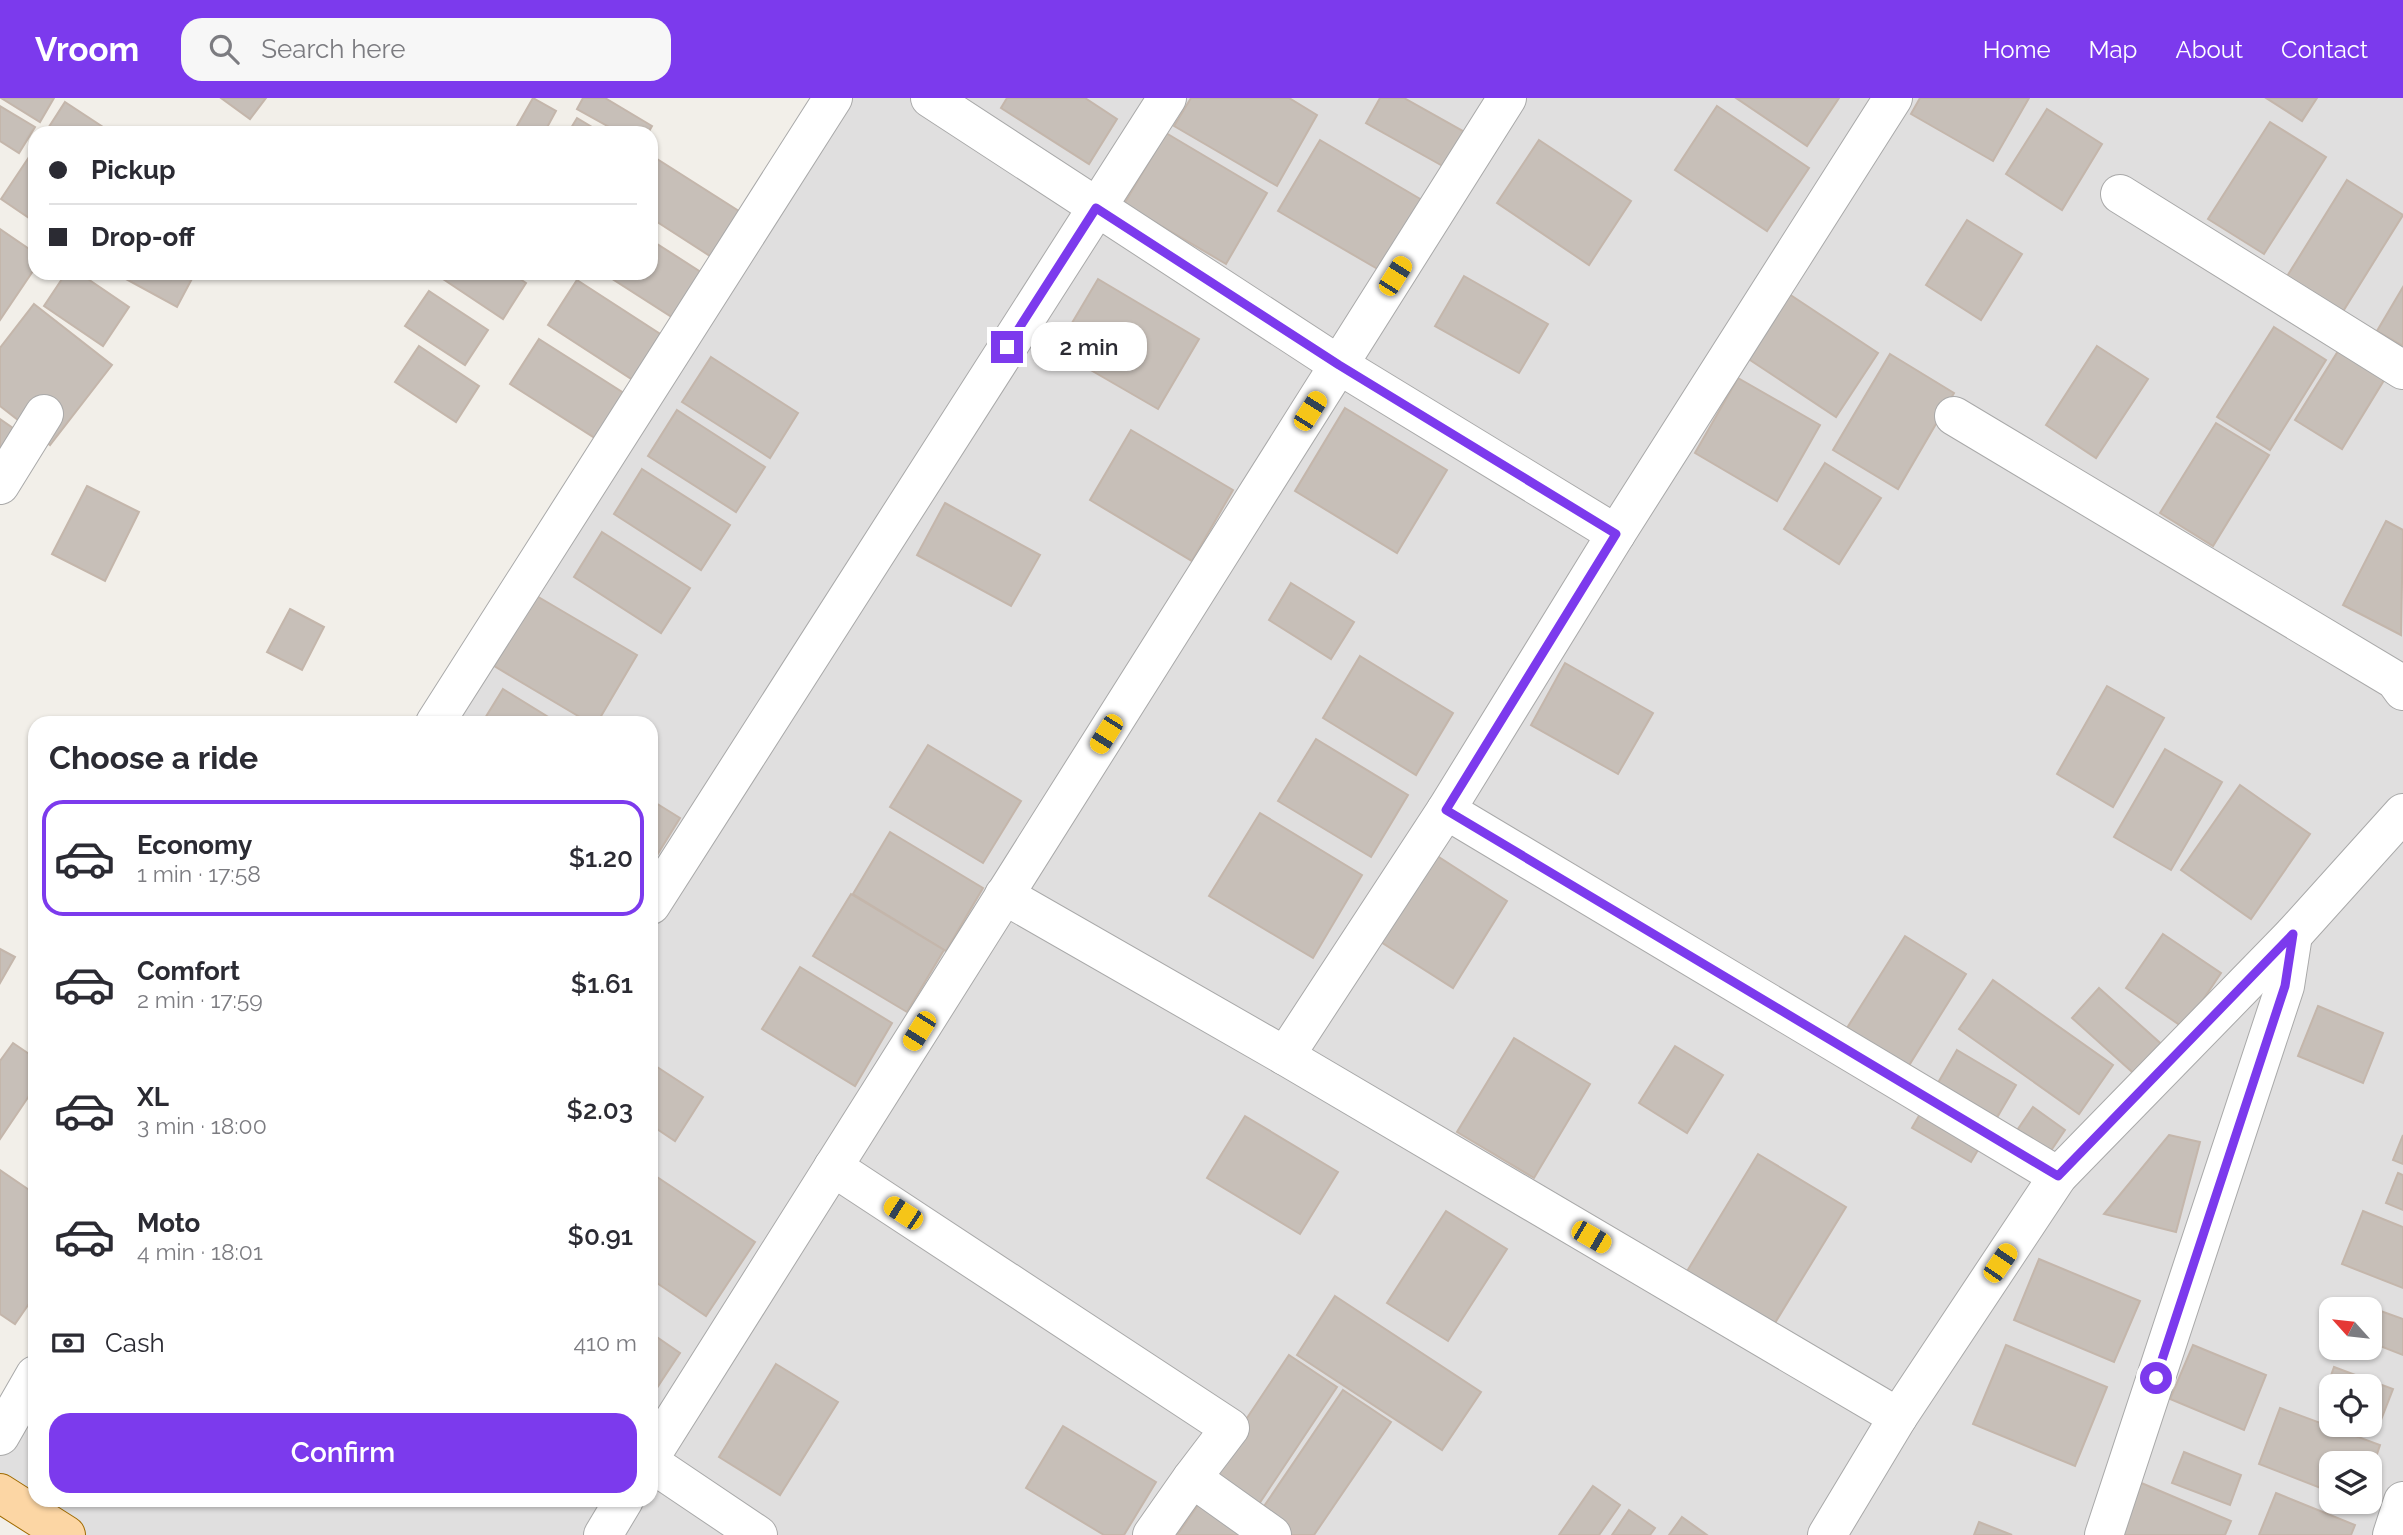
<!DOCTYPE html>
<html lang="en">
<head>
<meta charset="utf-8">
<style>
	:root { --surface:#fff; --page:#f7f7f7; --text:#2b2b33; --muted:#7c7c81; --line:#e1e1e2; --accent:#7c3aed }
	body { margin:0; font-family:Raleway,sans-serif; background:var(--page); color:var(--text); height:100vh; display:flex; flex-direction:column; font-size:26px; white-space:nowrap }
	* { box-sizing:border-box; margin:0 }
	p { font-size:23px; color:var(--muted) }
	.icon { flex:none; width:38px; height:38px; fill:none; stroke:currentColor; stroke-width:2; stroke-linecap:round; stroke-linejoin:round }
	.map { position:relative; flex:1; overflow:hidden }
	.details { position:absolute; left:28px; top:618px; width:630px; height:791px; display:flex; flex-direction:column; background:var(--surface); border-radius:21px; box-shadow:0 2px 5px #0004 }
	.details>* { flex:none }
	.banner { position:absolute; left:28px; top:28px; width:630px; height:154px; border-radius:21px; box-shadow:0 2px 5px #0004; display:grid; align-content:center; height:154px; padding:0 21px; background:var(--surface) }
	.needle { width:46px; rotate:297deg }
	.buttons { position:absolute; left:2319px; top:1199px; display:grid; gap:14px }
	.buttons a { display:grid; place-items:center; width:63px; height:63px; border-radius:14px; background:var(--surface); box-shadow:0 2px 5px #0004; font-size:35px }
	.end { position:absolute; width:32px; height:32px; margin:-16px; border:9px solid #7c3aed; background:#fff; box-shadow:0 0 0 4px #fff }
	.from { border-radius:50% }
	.bubble { position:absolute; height:49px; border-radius:21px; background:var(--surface); box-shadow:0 2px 5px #0004; font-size:23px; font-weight:600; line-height:49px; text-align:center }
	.car { position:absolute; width:21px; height:42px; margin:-21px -10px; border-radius:9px; box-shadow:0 0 5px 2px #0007; background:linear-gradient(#f5c518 24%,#345 0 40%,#f5c518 0 76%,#345 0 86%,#f5c518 0) }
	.banner b { display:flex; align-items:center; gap:24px; height:66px; font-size:26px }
	.banner b+b { border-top:2px solid var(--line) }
	.banner i { width:18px; height:18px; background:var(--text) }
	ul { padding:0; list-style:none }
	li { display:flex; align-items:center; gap:21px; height:116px; margin:0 14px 10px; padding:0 7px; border:4px solid transparent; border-radius:21px }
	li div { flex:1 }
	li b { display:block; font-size:26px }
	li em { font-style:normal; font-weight:600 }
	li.active { border-color:var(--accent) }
	li>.icon { width:63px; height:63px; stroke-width:1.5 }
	h2 { padding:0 21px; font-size:32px; line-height:84px }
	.pay { display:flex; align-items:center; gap:18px; height:77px; padding:0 21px; font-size:26px }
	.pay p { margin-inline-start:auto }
	.action { display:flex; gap:14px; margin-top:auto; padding:14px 21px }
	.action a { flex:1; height:80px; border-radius:21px; background:var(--accent); color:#fff; font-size:28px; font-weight:600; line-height:80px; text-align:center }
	header { display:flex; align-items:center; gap:42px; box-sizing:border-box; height:98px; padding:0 35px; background:var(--accent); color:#fff }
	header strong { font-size:33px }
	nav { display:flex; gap:38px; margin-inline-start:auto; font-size:24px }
	.search { width:490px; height:63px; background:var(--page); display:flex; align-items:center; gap:18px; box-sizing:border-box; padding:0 24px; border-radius:21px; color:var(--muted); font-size:26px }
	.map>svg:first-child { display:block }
</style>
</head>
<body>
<header>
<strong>Vroom</strong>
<div class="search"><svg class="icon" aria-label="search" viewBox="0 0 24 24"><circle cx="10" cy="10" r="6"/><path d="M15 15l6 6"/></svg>Search here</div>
<nav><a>Home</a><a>Map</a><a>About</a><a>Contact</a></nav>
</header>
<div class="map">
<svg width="2403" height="1437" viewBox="0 0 2403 1437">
	<rect width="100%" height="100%" fill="#f2efe9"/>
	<path fill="#e0dfdf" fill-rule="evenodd" d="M842,0H2403V1437H30L0,1417V1339L35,1283V1402H651V625H449ZM2331,1211H2370V1250H2331ZM2331,1288H2370V1326H2331ZM2331,1365H2370V1404H2331Z"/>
	<g fill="#c7bfb8" stroke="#c4b6ab" stroke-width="2">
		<path d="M1,0H54L40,24Z"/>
		<path d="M221,0H266L250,21Z"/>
		<path d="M533,0L556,13L544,35H513Z"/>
		<path d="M583,0H605L652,28L648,35H620L577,11Z"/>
		<path d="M1007,0H1085L1117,21L1089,66L1001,10Z"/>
		<path d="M1191,0H1289L1317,17L1277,88L1174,28Z"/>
		<path d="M1380,0H1404L1468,36L1448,71L1366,25Z"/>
		<path d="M1736,0H1839L1807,48Z"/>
		<path d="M1920,0H2029L1993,63L1911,16Z"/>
		<path d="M2266,0H2317L2302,23Z"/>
		<path d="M65,4L106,31L103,35H45Z"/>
		<path d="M0,8L35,29L19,55L0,43Z"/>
		<path d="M1717,8L1809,70L1767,133L1675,72Z"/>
		<path d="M2047,11L2102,46L2062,112L2006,76Z"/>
		<path d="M577,20L602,35H568Z"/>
		<path d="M2270,24L2326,59L2264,156L2208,121Z"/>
		<path d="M1166,35L1267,95L1226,166L1124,106Z"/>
		<path d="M1320,42L1422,102L1381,173L1278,113Z"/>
		<path d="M1539,42L1631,103L1589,167L1497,105Z"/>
		<path d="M35,50V124L1,101Z"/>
		<path d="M654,59L742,115L713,160L651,120V64Z"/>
		<path d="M2347,82L2403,117L2342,215L2286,180Z"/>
		<path d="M1967,122L2022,156L1981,222L1926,187Z"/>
		<path d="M0,131L35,155V170L0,222Z"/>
		<path d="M651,142L707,178L678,223L603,175H651Z"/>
		<path d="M66,175H79L129,209L103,248L44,208Z"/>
		<path d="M115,175H195L177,209Z"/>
		<path d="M447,175H511L526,185L503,221L443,181Z"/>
		<path d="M1464,178L1548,226L1519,275L1435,228Z"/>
		<path d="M1098,181L1199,241L1158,311L1056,252Z"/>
		<path d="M577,182L665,239L636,284L548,227Z"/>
		<path d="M2403,189V248L2377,233Z"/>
		<path d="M429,193L488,232L465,267L405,228Z"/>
		<path d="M1786,194L1878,255L1836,319L1744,258Z"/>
		<path d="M34,206L112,267L50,347L0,308V250Z"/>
		<path d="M2274,229L2326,262L2270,352L2217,319Z"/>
		<path d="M539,241L627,297L598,342L510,286Z"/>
		<path d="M419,248L479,288L456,324L395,284Z"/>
		<path d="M2097,248L2148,281L2096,360L2046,327Z"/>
		<path d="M2340,250L2386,279L2342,351L2295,322Z"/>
		<path d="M1890,256L1954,295L1898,391L1833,352Z"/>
		<path d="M711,259L798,315L770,360L682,304Z"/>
		<path d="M1738,280L1820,327L1777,403L1695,355Z"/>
		<path d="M1345,310L1447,372L1397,455L1295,393Z"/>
		<path d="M677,312L765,369L736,414L648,358Z"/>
		<path d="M0,321L23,337L0,371Z"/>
		<path d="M2216,325L2269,357L2213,448L2160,415Z"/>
		<path d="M1131,332L1233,392L1192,463L1090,402Z"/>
		<path d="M1825,365L1881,400L1839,466L1784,431Z"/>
		<path d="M642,371L730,427L701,472L614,416Z"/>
		<path d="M87,388L139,414L105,483L52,456Z"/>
		<path d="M945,405L1040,457L1011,508L917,457Z"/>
		<path d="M2386,423L2403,432L2401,537L2343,507Z"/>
		<path d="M602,434L690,490L661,535L574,479Z"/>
		<path d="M1291,485L1354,524L1331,561L1269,522Z"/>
		<path d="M535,497L637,557L597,625H590L494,568Z"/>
		<path d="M290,511L324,529L302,572L267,554Z"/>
		<path d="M1360,558L1453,615L1416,677L1323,620Z"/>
		<path d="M1565,565L1653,615L1618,676L1531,627Z"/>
		<path d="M2107,588L2164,620L2113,709L2057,676Z"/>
		<path d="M503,591L558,625H482Z"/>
		<path d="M1316,641L1408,697L1371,759L1278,703Z"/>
		<path d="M928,647L1021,703L983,765L890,709Z"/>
		<path d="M2165,651L2222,684L2171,772L2114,739Z"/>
		<path d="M2240,687L2310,736L2251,821L2181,772Z"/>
		<path d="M651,702L680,720L651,767Z"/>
		<path d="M1260,715L1362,777L1313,860L1209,798Z"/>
		<path d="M890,734L983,790L946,853L853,796Z"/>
		<path d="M1428,752L1507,803L1453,890L1373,839Z"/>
		<path d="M851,796L944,852L907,914L813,858Z"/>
		<path d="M2163,836L2221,875L2184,930L2126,890Z"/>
		<path d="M1905,838L1966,876L1908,969L1847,930Z"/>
		<path d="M0,851L15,859L0,885Z"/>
		<path d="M800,869L892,925L855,988L762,931Z"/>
		<path d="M1993,882L2113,967L2079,1016L1959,931Z"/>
		<path d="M2099,890L2167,951L2140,981L2072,920Z"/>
		<path d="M2318,908L2383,935L2363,985L2298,958Z"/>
		<path d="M1514,940L1590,986L1534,1080L1457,1034Z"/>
		<path d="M13,945L35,960V989L0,1041V963Z"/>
		<path d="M1675,948L1723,977L1687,1035L1639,1005Z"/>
		<path d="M1957,952L2016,987L1971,1064L1912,1030Z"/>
		<path d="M651,965L703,999L675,1043L651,1027Z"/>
		<path d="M2033,1009L2065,1032L2031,1082L1998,1060Z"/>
		<path d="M1245,1018L1338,1074L1300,1136L1207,1080Z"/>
		<path d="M2169,1037L2200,1044L2176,1134L2104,1116Z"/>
		<path d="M2403,1037V1066L2393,1062Z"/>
		<path d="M1758,1056L1846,1109L1759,1251L1672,1198Z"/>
		<path d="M0,1072L35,1096V1197L15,1226L0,1216Z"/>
		<path d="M651,1075L755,1144L706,1218L651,1181Z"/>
		<path d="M2398,1075L2403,1077V1112L2386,1105Z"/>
		<path d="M1446,1113L1507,1151L1448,1243L1387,1205Z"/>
		<path d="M2363,1113L2403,1129V1190L2342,1166Z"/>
		<path d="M2039,1161L2140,1203L2114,1264L2014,1222Z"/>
		<path d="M1335,1198L1481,1294L1442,1352L1297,1257Z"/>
		<path d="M2364,1207L2403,1221V1257L2370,1244V1211H2363Z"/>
		<path d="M651,1235L680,1255L651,1299Z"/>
		<path d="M2006,1247L2107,1289L2075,1368L1973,1326Z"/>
		<path d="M2193,1247L2266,1277L2244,1332L2170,1301Z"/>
		<path d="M1289,1257L1337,1289L1253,1415L1205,1383Z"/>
		<path d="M776,1266L838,1304L780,1397L719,1359Z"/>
		<path d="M2334,1269L2393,1291L2381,1322L2370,1317V1288H2331V1303L2323,1300Z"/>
		<path d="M1343,1292L1391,1324L1314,1437H1288L1258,1417Z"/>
		<path d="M2280,1310L2380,1347L2370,1377V1365H2331V1394L2259,1366Z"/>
		<path d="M1063,1328L1156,1384L1124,1437H1104L1026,1390Z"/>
		<path d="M2184,1354L2241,1377L2230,1407L2172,1385Z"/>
		<path d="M2139,1384L2231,1423L2225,1437H2119Z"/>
		<path d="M1593,1388L1620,1407L1599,1437H1559Z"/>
		<path d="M2276,1395L2355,1427L2351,1437H2259Z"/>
		<path d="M1200,1404L1245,1437H1177Z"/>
		<path d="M1629,1412L1655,1430L1650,1437H1612Z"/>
		<path d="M1682,1419L1707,1437H1669Z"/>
		<path d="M1979,1424L2012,1437H1974Z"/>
	</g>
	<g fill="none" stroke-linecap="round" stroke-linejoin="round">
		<defs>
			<g id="minor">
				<path d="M930,0L1339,267L1616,436L1893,0"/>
				<path d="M2120,96L2403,272"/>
				<path d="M1954,318L2395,582L2403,593"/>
				<path d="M0,387L44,316"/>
				<path d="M435,625L833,0"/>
				<path d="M1446,712L2058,1078"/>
				<path d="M1004,797L1285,958L1898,1319"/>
				<path d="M651,807L1167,0"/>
				<path d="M1285,958L1446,712L1616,436"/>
				<path d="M833,1069L1230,1330L1192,1380"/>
				<path d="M0,1338L35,1277"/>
				<path d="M651,1358L1507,0"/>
				<path d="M651,1365L758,1437"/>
				<path d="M603,1437L624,1402"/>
				<path d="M1152,1437L1192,1380L1272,1437"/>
				<path d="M1827,1437L1898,1319L2058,1078L2293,837L2403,715"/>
				<path d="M2104,1437L2285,888L2293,837"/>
				<path d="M2392,1437L2403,1403"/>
			</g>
			<path id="major" d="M0,1395L66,1437"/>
		</defs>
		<use href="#minor" stroke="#a9a9a9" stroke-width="40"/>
		<use href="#major" stroke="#a06b00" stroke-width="40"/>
		<use href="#minor" stroke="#fff" stroke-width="38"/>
		<use href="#major" stroke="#fcd6a4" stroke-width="38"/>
	</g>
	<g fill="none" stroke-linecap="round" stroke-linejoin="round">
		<path stroke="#7c3aed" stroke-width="9" d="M1007,249L1096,110L1339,267L1616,436L1446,712L2058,1078L2293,836L2285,888L2156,1280"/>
	</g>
</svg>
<div class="buttons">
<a><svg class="needle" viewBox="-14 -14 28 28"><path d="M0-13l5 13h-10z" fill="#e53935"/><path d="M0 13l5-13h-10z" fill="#7c7c81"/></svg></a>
<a><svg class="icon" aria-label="locate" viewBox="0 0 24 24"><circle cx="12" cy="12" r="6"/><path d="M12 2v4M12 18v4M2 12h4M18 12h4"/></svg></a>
<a><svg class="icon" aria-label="layers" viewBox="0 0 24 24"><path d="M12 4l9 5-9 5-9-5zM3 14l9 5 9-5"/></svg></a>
</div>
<i class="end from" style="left:2156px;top:1280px"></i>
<i class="end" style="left:1007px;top:249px"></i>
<div class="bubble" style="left:1031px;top:224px;width:116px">2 min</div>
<i class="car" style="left:1395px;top:178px;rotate:32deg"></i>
<i class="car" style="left:1310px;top:313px;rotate:32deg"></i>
<i class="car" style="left:1106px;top:636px;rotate:212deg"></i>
<i class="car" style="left:919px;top:933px;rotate:212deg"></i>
<i class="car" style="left:903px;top:1115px;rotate:303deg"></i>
<i class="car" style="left:1591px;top:1139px;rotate:120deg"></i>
<i class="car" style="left:2000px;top:1165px;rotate:34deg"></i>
<div class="banner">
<b><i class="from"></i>Pickup</b>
<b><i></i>Drop-off</b>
</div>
<section class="details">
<h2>Choose a ride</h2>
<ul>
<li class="active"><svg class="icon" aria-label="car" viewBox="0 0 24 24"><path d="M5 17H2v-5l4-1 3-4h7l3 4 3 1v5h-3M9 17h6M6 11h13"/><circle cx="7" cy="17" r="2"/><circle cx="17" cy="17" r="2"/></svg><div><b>Economy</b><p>1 min · 17:58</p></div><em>$1.20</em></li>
<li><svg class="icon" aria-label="car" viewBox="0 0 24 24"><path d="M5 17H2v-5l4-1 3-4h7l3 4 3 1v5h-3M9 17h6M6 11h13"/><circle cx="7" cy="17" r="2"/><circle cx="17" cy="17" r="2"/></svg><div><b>Comfort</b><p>2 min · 17:59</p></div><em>$1.61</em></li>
<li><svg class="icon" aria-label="car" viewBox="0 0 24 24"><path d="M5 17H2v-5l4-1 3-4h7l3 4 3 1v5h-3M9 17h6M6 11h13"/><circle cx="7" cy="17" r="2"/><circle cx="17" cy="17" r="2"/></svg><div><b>XL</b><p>3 min · 18:00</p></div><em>$2.03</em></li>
<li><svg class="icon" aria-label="car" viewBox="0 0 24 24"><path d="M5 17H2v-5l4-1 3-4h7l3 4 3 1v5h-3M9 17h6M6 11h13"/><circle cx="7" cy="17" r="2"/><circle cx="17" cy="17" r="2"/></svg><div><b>Moto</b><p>4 min · 18:01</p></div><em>$0.91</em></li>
</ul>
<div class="pay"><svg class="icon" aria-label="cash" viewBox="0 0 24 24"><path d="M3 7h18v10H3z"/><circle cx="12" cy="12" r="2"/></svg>Cash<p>410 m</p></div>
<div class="action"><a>Confirm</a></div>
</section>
</div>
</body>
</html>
